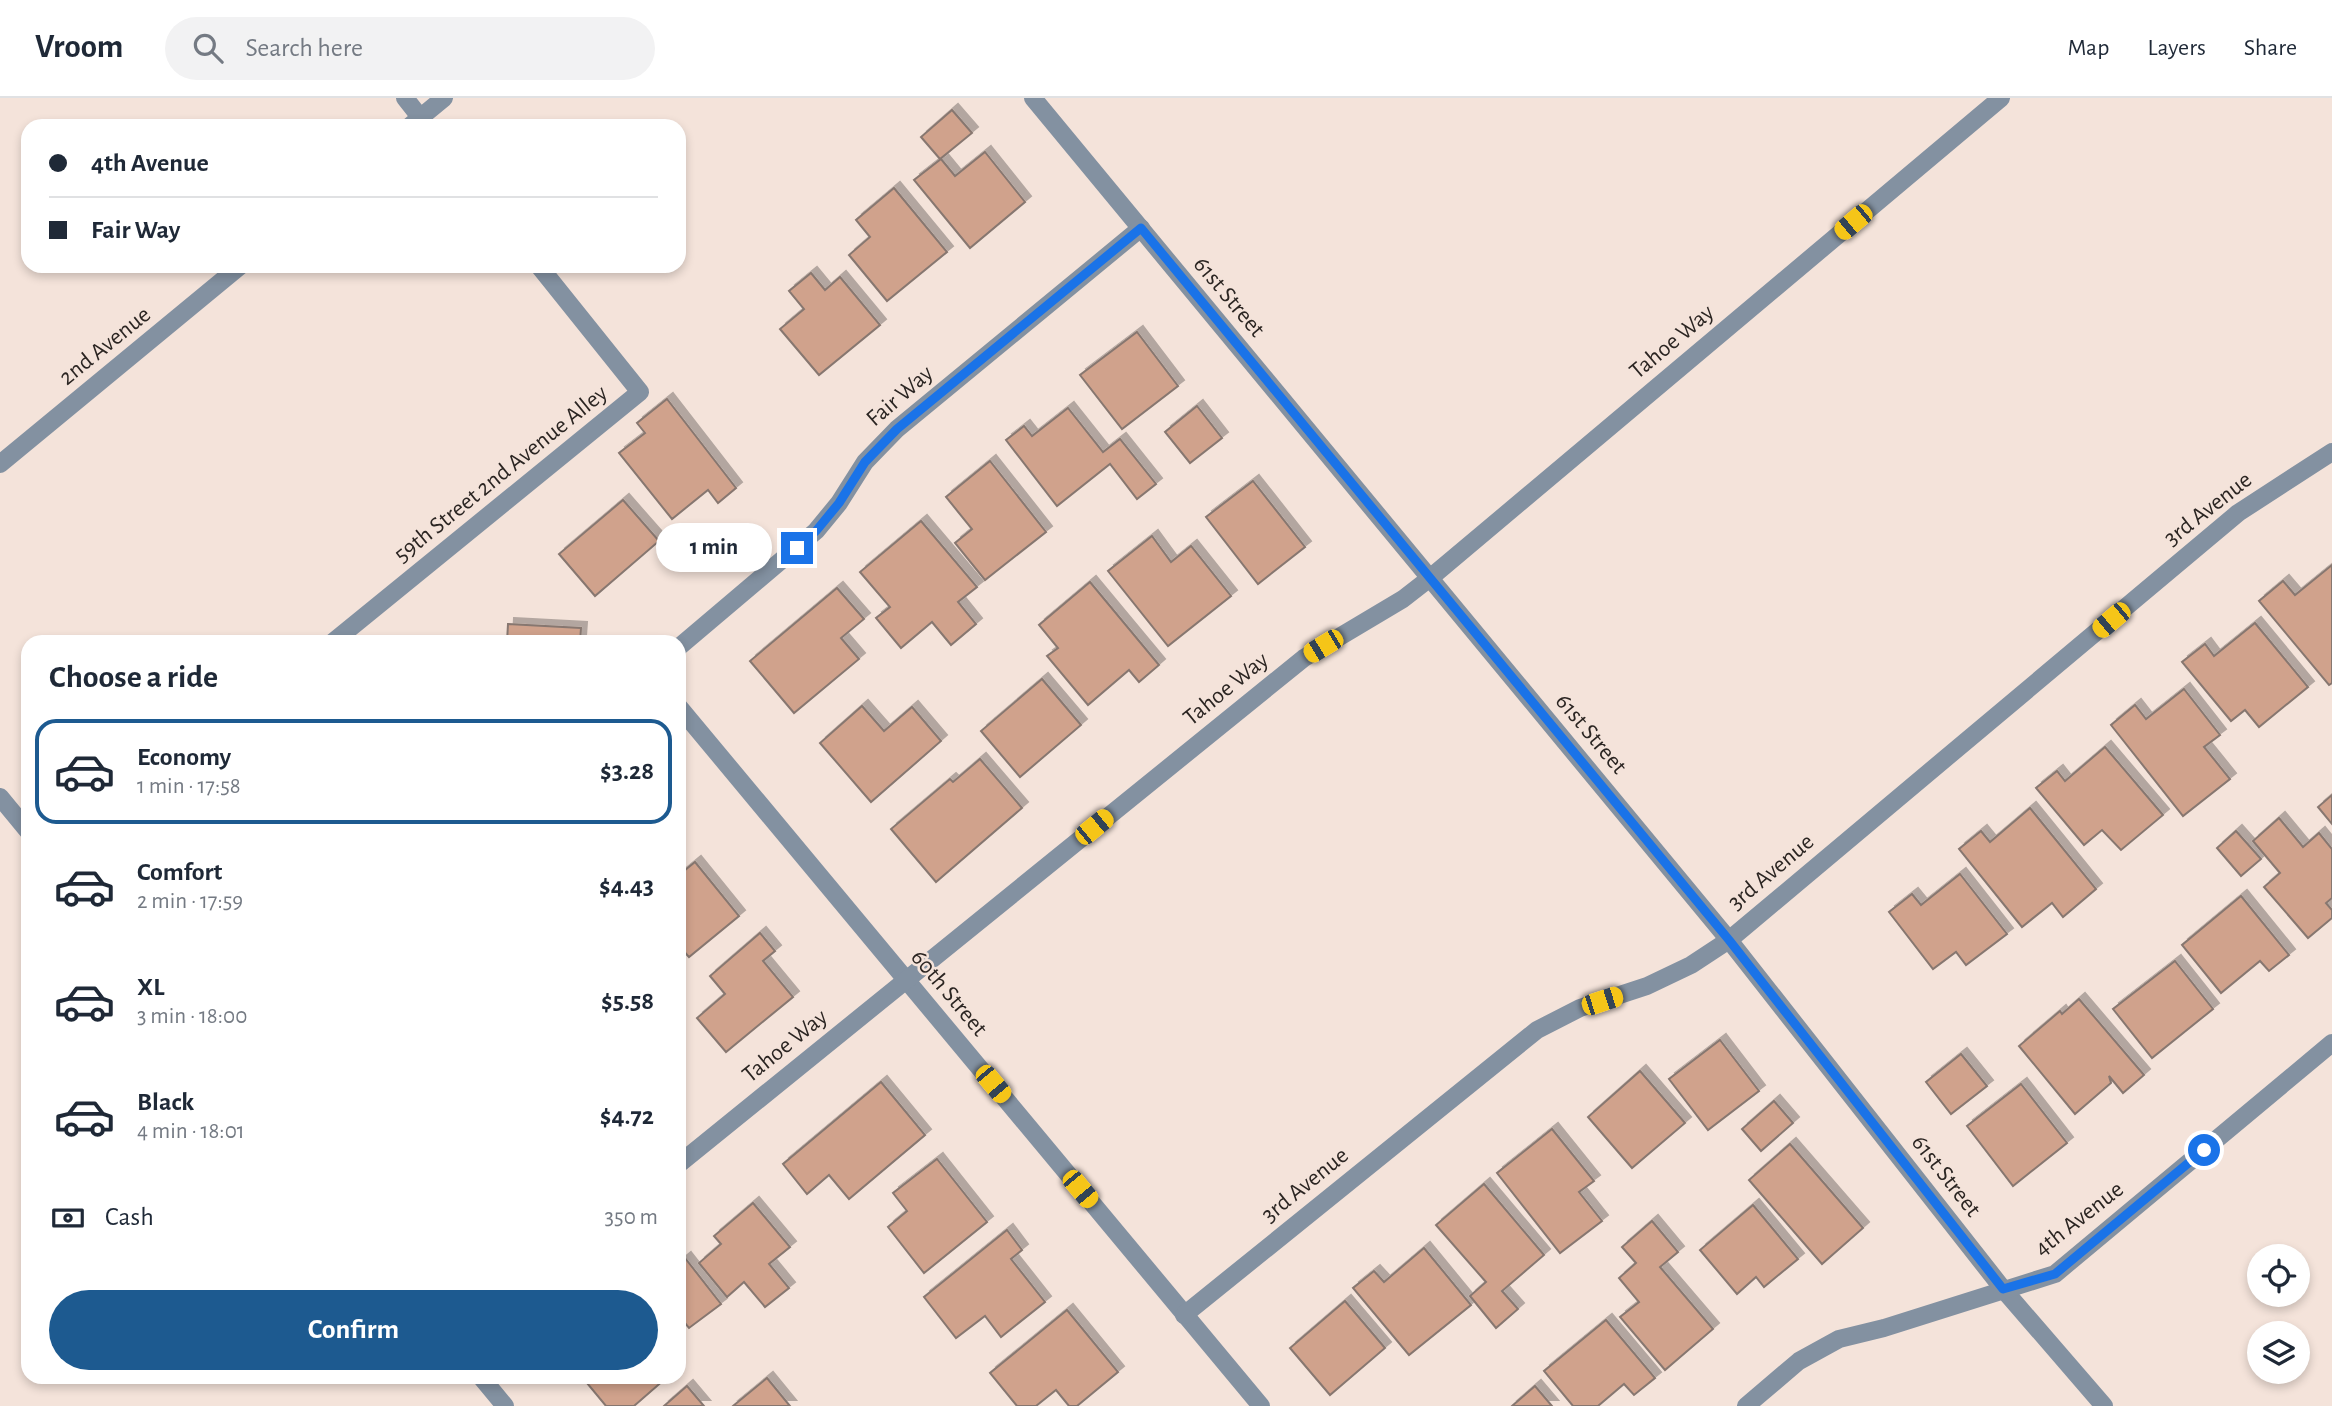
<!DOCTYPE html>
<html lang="en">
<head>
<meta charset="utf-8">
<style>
	:root { --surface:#fff; --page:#f2f2f3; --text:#1f2937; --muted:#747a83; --line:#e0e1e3; --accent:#1d5a90 }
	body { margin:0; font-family:"Alegreya Sans",sans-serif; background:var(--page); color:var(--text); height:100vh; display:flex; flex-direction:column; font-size:26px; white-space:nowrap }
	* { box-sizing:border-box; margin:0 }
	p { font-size:23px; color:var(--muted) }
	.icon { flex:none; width:38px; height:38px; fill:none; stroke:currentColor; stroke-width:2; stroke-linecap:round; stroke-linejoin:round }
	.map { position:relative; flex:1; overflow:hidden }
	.details { position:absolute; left:21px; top:537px; width:665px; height:749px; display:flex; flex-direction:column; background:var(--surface); border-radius:21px; box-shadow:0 4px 10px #0003 }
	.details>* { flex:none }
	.banner { position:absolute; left:21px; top:21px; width:665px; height:154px; border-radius:21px; box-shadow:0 4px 10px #0003; display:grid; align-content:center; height:154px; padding:0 28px; background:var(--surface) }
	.controls { position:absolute; left:2247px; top:1146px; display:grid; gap:14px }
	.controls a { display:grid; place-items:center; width:63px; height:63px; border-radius:50%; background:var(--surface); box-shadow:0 4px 10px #0003; font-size:35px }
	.end { position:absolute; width:32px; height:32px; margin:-16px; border:9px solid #1a73e8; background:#fff; box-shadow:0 0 0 4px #fff }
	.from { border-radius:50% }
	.bubble { position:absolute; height:49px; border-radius:24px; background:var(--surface); box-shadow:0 4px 10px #0003; font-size:23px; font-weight:600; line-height:49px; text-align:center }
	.car { position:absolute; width:21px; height:42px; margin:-21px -10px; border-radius:9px; box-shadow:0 0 5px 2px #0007; background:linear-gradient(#f5c518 24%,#345 0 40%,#f5c518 0 76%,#345 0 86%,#f5c518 0) }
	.banner b { display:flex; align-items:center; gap:24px; height:66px; font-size:26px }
	.banner b+b { border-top:2px solid var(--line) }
	.banner i { width:18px; height:18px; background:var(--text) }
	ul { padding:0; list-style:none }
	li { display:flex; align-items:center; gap:21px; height:105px; margin:0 14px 10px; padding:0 14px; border:4px solid transparent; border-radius:21px }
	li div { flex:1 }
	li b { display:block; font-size:26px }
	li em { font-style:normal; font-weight:600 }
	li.current { border-color:var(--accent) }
	li>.icon { width:63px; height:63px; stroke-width:1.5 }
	h2 { padding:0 28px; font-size:32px; line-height:84px }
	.pay { display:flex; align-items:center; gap:18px; height:77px; padding:0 28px; font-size:26px }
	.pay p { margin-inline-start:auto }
	.primary-button { display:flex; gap:14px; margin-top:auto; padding:14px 28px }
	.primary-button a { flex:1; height:80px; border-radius:42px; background:var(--accent); color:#fff; font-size:28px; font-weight:600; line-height:80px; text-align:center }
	header { display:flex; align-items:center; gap:42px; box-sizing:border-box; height:98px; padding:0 35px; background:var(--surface); border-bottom:2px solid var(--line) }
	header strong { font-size:33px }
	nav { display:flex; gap:38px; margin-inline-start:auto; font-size:24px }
	.search { width:490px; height:63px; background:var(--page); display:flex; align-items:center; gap:18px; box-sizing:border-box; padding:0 24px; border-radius:38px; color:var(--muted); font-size:26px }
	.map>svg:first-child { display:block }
</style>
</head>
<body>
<header>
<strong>Vroom</strong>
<div class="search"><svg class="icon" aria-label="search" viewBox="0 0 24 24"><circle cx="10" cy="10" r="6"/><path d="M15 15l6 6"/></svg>Search here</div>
<nav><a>Map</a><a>Layers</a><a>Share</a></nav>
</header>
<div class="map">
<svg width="2332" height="1308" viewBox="0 0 2332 1308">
	<defs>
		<filter id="shadow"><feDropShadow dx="6" dy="-6" stdDeviation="0" flood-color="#0004"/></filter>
	</defs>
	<rect width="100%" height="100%" fill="#f4e3da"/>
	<g fill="#d0a28c" stroke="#877770" stroke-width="2" filter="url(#shadow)">
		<path d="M952,12L972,35L940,61L921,39Z"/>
		<path d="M985,54L1025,104L970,150L914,82L941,61L955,78Z"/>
		<path d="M894,90L947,154L887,203L849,157L870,139L856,122Z"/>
		<path d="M811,175L825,192L840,179L880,227L819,277L780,231L804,211L789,193Z"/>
		<path d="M1137,234L1178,288L1122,331L1080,277Z"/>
		<path d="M667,301L736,390L718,405L708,392L672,421L619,355L645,335L637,325Z"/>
		<path d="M1197,308L1222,340L1190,365L1165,334Z"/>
		<path d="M1068,310L1103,354L1120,341L1156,386L1137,401L1110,366L1057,408L1006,342L1024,328L1032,338Z"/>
		<path d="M990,363L1046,434L985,482L955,445L972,431L946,399Z"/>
		<path d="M1253,383L1305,449L1258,486L1206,419Z"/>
		<path d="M623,402L659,443L595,498L559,456Z"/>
		<path d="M921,423L977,489L958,504L976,526L951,547L932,524L901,550L876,520L890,509L860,474Z"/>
		<path d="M1152,438L1171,464L1191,448L1231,498L1168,548L1108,473Z"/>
		<path d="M2332,467V585L2329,587L2259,503L2283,483L2295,497Z"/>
		<path d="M1090,484L1159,567L1139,584L1129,572L1088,607L1047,558L1058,550L1039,527Z"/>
		<path d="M837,490L864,521L841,540L859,561L794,615L750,563Z"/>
		<path d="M2255,525L2308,589L2259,629L2245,612L2231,623L2182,564L2205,546L2214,558Z"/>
		<path d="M508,526L581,530L580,544H507Z"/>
		<path d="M1042,581L1081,627L1020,679L981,633Z"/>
		<path d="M2184,591L2220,637L2204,649L2230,681L2183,718L2111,627L2135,607L2146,621Z"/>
		<path d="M862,608L884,633L912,609L941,643L871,704L820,645Z"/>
		<path d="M2105,649L2163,717L2121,752L2102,732L2084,747L2036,690L2057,673L2065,683Z"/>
		<path d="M980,661L1022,710L936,784L891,731L950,681L953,684Z"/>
		<path d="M2332,697V726L2318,709Z"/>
		<path d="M2030,710L2096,791L2063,819L2052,805L2022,829L1959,751L1981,733L1990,744Z"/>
		<path d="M2279,720L2303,749L2319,735L2332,751V800L2326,805L2332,812V820L2308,840L2264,789L2280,775L2253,743Z"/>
		<path d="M2236,733L2261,761L2241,778L2217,750Z"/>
		<path d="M695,764L739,818L689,859L679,848V777Z"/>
		<path d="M1960,776L2007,836L1966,867L1956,854L1933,871L1889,814L1912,796L1921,807Z"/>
		<path d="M2241,798L2289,857L2269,873L2260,863L2221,895L2182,847Z"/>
		<path d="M760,835L775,853L763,863L793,899L726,954L697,920L725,896L710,878Z"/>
		<path d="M2175,863L2213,911L2152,960L2113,911Z"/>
		<path d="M2079,901L2144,977L2123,995L2109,978L2111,985L2075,1016L2019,948L2060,913L2062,916Z"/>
		<path d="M1720,942L1759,993L1708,1032L1669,981Z"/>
		<path d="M1961,956L1987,988L1951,1016L1926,984Z"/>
		<path d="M1640,973L1685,1025L1632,1070L1588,1019Z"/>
		<path d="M881,984L925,1037L849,1101L829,1077L807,1096L783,1066Z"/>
		<path d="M2021,986L2067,1045L2013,1088L1967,1028Z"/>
		<path d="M1774,1003L1793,1025L1761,1053L1742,1031Z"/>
		<path d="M1552,1031L1594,1083L1579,1094L1602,1123L1560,1155L1497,1075Z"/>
		<path d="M1790,1046L1863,1130L1822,1166L1749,1082Z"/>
		<path d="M937,1061L987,1124L924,1175L888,1129L907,1113L893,1095Z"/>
		<path d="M1484,1086L1544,1157L1502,1193L1518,1211L1496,1230L1470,1198L1486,1184L1436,1127Z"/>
		<path d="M753,1105L790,1149L769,1166L789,1190L765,1209L744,1184L727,1199L699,1165L721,1146L714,1138Z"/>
		<path d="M1753,1107L1798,1161L1764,1189L1756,1179L1737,1196L1700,1152Z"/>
		<path d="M1652,1123L1678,1154L1660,1169L1713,1231L1665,1272L1620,1219L1639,1204L1619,1180L1636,1165L1622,1149Z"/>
		<path d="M1007,1132L1022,1152L1011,1161L1045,1204L1001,1239L985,1218L956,1240L924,1199Z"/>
		<path d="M1424,1150L1471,1207L1409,1257L1353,1190L1374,1173L1384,1184Z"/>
		<path d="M685,1160L721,1206L689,1230L679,1218V1165Z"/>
		<path d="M1345,1203L1385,1250L1330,1297L1290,1250Z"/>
		<path d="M1067,1212L1118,1274L1077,1308H1069L1056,1292L1036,1308H1017L990,1275Z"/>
		<path d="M1606,1222L1655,1280L1634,1297L1624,1286L1598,1308H1573L1544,1273Z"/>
		<path d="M582,1279H664L665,1281L634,1308H606Z"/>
		<path d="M767,1280L790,1308H733Z"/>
		<path d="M687,1288L704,1308H664Z"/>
		<path d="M1535,1288L1552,1308H1512Z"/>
	</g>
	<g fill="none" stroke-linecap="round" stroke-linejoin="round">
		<g stroke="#8391a1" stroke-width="18">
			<path d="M405,0L427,28"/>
			<path d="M1033,0L1729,842L2003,1191L2104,1308"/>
			<path d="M410,28L444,0"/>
			<path d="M0,366L240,168"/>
			<path d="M333,544L640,294L539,168"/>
			<path d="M679,549L816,433L839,405L865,364L897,331L1141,130"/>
			<path d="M679,609L1261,1308"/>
			<path d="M0,699L28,733"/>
			<path d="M679,1066L1304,560L1403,501L1430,480L2001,0"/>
			<path d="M1184,1217L1537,932L1580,910L1647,888L1691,867L1729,842L2238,415L2332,354"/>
			<path d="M481,1279L505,1308"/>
			<path d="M1746,1308L1799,1263L1839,1241L1884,1230L2055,1176L2332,945"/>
		</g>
	</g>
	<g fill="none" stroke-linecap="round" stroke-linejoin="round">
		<path stroke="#1a73e8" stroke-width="9" d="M797,450L816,433L839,405L865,364L897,331L1141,130L1729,842L2003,1191L2055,1176L2204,1052"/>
	</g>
	<g text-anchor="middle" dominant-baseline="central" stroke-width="5" stroke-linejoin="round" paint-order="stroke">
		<g font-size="24" fill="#2b2522" stroke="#f4e3da">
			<text transform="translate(1229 199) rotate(50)">61st Street</text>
			<text transform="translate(1672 244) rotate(-40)">Tahoe Way</text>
			<text transform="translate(105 248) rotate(-39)">2nd Avenue</text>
			<text transform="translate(900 298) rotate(-41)">Fair Way</text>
			<text transform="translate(501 376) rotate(-39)">59th Street 2nd Avenue Alley</text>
			<text transform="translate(2208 411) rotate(-38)">3rd Avenue</text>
			<text transform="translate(1226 591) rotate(-39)">Tahoe Way</text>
			<text transform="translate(1591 636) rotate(50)">61st Street</text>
			<text transform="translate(1771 774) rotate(-40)">3rd Avenue</text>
			<text transform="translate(949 895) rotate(50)">60th Street</text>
			<text transform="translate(785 948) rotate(-39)">Tahoe Way</text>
			<text transform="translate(1946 1078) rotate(52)">61st Street</text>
			<text transform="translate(1305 1087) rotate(-39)">3rd Avenue</text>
			<text transform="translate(2079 1121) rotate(-38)">4th Avenue</text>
		</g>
	</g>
</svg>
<div class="controls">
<a><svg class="icon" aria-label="locate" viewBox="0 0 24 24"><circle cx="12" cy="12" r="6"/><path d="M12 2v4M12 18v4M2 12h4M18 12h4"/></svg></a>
<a><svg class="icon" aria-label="layers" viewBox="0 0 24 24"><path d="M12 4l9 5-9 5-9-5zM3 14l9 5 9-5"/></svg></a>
</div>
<i class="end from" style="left:2204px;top:1052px"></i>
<i class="end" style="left:797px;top:450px"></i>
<div class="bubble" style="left:656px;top:425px;width:116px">1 min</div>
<i class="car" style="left:1853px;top:124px;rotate:230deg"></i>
<i class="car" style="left:2111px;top:522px;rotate:230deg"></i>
<i class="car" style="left:1323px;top:548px;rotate:239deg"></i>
<i class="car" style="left:1094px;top:729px;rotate:51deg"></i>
<i class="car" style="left:1602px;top:903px;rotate:72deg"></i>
<i class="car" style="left:993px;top:986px;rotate:140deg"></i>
<i class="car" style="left:1080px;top:1091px;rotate:140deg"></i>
<div class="banner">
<b><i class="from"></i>4th Avenue</b>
<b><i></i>Fair Way</b>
</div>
<section class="details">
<h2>Choose a ride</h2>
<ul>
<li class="current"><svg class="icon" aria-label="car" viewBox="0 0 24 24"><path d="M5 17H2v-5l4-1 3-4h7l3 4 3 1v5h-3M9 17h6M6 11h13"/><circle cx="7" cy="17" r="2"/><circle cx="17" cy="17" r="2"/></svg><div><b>Economy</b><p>1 min · 17:58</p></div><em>$3.28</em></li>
<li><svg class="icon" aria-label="car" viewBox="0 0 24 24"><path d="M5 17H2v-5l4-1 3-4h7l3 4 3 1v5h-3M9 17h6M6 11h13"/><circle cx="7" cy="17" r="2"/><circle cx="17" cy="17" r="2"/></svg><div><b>Comfort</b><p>2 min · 17:59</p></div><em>$4.43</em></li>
<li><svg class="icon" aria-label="car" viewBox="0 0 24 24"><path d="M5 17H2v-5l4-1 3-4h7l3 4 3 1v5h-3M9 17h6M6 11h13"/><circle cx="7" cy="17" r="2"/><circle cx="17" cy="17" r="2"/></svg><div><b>XL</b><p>3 min · 18:00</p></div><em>$5.58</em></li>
<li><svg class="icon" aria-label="car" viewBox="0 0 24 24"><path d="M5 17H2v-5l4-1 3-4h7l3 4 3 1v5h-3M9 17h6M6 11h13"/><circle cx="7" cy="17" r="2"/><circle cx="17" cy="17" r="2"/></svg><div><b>Black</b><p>4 min · 18:01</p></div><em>$4.72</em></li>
</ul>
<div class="pay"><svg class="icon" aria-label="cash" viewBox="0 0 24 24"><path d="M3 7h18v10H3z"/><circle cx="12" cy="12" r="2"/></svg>Cash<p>350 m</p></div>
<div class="primary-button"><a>Confirm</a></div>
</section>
</div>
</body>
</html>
